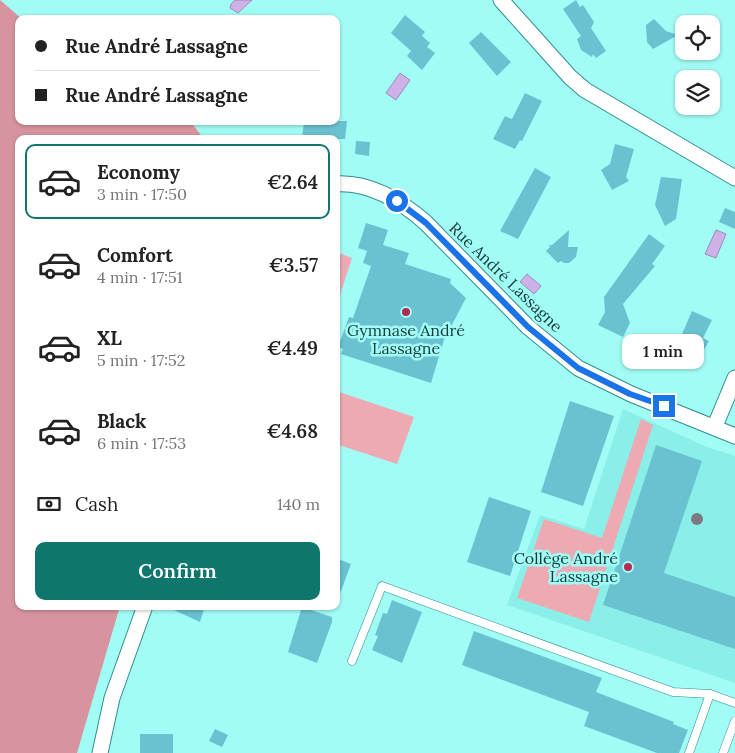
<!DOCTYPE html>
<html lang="en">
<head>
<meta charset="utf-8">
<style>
	:root { --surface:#fff; --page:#f6f6f6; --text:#222; --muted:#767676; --line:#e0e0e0; --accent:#0f766e }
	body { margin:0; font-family:Lora,serif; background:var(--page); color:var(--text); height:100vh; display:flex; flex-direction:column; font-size:19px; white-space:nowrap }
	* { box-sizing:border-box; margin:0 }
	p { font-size:16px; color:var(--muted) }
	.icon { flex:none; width:28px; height:28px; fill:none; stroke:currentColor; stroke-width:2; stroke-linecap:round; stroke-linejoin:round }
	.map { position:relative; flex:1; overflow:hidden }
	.drawer { position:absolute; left:15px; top:135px; width:325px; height:475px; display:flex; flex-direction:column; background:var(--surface); border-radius:10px; box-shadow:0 1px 4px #0004 }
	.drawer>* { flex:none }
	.banner { position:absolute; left:15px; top:15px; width:325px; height:110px; border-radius:10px; box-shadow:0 1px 4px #0004; display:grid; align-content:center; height:110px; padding:0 20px; background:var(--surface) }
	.fabs { position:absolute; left:675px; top:15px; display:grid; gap:10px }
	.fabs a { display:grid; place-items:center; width:45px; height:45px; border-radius:10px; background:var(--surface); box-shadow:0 1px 4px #0004; font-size:25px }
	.end { position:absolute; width:22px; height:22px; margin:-11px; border:6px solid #1a73e8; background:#fff; box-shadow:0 0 0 2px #fff }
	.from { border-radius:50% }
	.bubble { position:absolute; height:35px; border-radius:10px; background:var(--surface); box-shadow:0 1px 4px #0004; font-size:16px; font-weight:600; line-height:35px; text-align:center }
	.banner b { display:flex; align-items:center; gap:18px; height:48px; font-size:19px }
	.banner b+b { border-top:1px solid var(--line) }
	.banner i { width:12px; height:12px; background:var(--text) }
	ul { padding:9px 0 0; list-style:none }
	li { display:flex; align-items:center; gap:15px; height:75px; margin:0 10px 8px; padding:0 10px; border:2px solid transparent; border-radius:10px }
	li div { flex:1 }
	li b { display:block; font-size:19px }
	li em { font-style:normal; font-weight:600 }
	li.on { border-color:var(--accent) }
	li>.icon { width:45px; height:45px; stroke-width:1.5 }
	.pay { display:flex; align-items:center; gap:12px; height:55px; padding:0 20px; font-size:19px }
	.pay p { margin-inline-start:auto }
	.cta { display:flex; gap:10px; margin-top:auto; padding:10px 20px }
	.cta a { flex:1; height:58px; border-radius:10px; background:var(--accent); color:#fff; font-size:20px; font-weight:600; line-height:58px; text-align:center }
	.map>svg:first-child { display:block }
</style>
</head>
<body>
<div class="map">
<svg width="735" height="753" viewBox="0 0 735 753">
	<rect width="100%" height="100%" fill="#a2fcf6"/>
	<path fill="#8aefe8" d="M623,409L707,447L735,456V683L507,605L540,515L584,529Z"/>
	<g fill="#eeaab3">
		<path d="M339,253L352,258L336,307V263Z"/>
		<path d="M336,391L414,417L397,464L336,444Z"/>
		<path d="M641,419L653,425L589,622L517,598L544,519L602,538Z"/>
	</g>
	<path fill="#d8949e" d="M0,0L22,19H19V121H190L204,139H19V606H120L77,753H0Z"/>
	<g fill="#cfb1e7" stroke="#978eb3">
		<path d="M235,0H252L238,13L230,8L231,4Z"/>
		<path d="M400,73L410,80L396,100L386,93Z"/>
		<path d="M716,230L726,234L716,258L705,254Z"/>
		<path d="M527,274L541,286L534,294L520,282Z"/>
	</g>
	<g fill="#6ac2d1">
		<path d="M576,0L580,7L583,5L594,22L591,28L606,51L596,58L593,54L592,57L581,50L577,39L581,36L563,9Z"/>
		<path d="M405,15L425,32L422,36L430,43L427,47L435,53L422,70L407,56L411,51L391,33Z"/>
		<path d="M654,19L666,31L678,35L653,49L647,42L646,25Z"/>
		<path d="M481,32L511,62L497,76L469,43Z"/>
		<path d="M525,93L542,101L522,141L520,140L515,149L493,139L505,116L512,119Z"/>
		<path d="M304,121H347L345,139H302Z"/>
		<path d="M356,141L370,142L369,156L355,154Z"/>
		<path d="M615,144L634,149L626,177L629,181L612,190L601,170L610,164Z"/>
		<path d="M535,168L551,177L518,239L500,231Z"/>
		<path d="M661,177L682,179L676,219L665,226L655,205Z"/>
		<path d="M725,208L735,212V229L719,222Z"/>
		<path d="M366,223L388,230L383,245L409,253L405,264L451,279L450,283L466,298L444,340L431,383L341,354L343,349L338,347L349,317L353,318L371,266L363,263L367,251L358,248Z"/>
		<path d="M569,230L568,247H578L576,257L569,263H564L561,261L558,263L546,251L550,247L549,245H552Z"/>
		<path d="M649,234L665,246L652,264L655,266L623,304L630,323L623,337L598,325L605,312L604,297Z"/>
		<path d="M692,311L712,320L703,338L709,341L695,365L673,355Z"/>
		<path d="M570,401L614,416L583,506L541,492Z"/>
		<path d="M656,445L702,461L664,573L735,597V649L603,605Z"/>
		<path d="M489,497L531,511L510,576L467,562Z"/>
		<path d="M336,558L351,564L338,599H336Z"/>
		<path d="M392,600L422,612L402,663L372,650L378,636L375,635L383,613L387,614Z"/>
		<path d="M165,606H205L200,622Z"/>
		<path d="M302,607L332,617V622L317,663L288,652Z"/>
		<path d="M474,631L602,678L596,692L674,722L673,724L688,730L679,753H657L584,726L589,712L462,665Z"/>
		<path d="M215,729L228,735L222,747L209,741Z"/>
		<rect x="140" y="734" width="33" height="19"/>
	</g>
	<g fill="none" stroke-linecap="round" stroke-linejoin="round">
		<defs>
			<g id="service">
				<path d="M352,661L382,586L673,692L710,694L735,703"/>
				<path d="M689,753L710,694"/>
				<path d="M723,753L735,721"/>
			</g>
			<g id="minor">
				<path d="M501,0L570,77L585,90L735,178"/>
				<path d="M336,184C371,182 401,201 426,223L528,327L578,368L631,394L735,436"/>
				<path d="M715,426L735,378"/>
				<path d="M100,753L112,698L145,606"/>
			</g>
		</defs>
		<use href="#service" stroke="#308f8a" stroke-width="9"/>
		<use href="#minor" stroke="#308f8a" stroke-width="17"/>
		<use href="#service" stroke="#fff" stroke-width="8"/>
		<use href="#minor" stroke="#fff" stroke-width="15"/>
	</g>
	<circle fill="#7d7983" cx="697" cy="519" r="6"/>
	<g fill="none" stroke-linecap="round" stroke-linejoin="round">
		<path stroke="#1a73e8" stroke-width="6" d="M397,201L426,223L528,327L578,368L630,394L664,406"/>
	</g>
	<g fill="#b92851" stroke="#a2fcf6" stroke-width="2">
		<circle cx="406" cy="312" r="5"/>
		<circle cx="628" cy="567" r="5"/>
	</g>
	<g text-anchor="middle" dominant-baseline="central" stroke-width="5" stroke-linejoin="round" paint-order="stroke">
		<g font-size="16" fill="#153c3a" stroke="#a2fcf6">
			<text transform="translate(506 277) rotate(44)">Rue André Lassagne</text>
		</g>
		<g font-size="16" fill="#153c3a" stroke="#a2fcf6">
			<text x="406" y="330">Gymnase André<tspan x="406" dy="18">Lassagne</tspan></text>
			<text x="618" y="558" text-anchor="end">Collège André<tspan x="618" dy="18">Lassagne</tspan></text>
		</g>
	</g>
</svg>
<div class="fabs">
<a><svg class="icon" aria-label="locate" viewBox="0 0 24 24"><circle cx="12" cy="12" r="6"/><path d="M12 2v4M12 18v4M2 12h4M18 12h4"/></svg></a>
<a><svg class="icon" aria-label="layers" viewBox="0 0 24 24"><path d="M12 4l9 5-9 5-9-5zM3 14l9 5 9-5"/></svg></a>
</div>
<i class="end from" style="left:397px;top:201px"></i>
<i class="end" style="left:664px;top:406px"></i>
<div class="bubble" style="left:622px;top:334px;width:82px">1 min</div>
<div class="banner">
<b><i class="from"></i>Rue André Lassagne</b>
<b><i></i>Rue André Lassagne</b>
</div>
<section class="drawer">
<ul>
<li class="on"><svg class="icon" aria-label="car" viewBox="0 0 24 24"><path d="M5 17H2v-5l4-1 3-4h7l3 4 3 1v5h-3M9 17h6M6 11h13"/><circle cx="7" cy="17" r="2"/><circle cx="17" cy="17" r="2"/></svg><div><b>Economy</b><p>3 min · 17:50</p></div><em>€2.64</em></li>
<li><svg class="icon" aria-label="car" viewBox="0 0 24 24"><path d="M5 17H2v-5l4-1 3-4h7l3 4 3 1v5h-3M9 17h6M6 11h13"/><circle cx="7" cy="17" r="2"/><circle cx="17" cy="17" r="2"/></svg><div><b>Comfort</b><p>4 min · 17:51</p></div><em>€3.57</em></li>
<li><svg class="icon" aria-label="car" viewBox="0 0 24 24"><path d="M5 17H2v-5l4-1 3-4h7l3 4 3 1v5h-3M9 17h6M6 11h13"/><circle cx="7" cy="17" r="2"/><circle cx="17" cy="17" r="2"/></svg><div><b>XL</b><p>5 min · 17:52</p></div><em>€4.49</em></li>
<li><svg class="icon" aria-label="car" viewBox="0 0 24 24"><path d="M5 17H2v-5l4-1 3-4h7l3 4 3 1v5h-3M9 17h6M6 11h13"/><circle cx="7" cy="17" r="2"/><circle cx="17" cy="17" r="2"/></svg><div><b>Black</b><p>6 min · 17:53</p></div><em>€4.68</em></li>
</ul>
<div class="pay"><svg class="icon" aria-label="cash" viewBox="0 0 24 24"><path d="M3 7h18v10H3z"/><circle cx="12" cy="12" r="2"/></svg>Cash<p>140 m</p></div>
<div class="cta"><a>Confirm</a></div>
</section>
</div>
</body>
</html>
